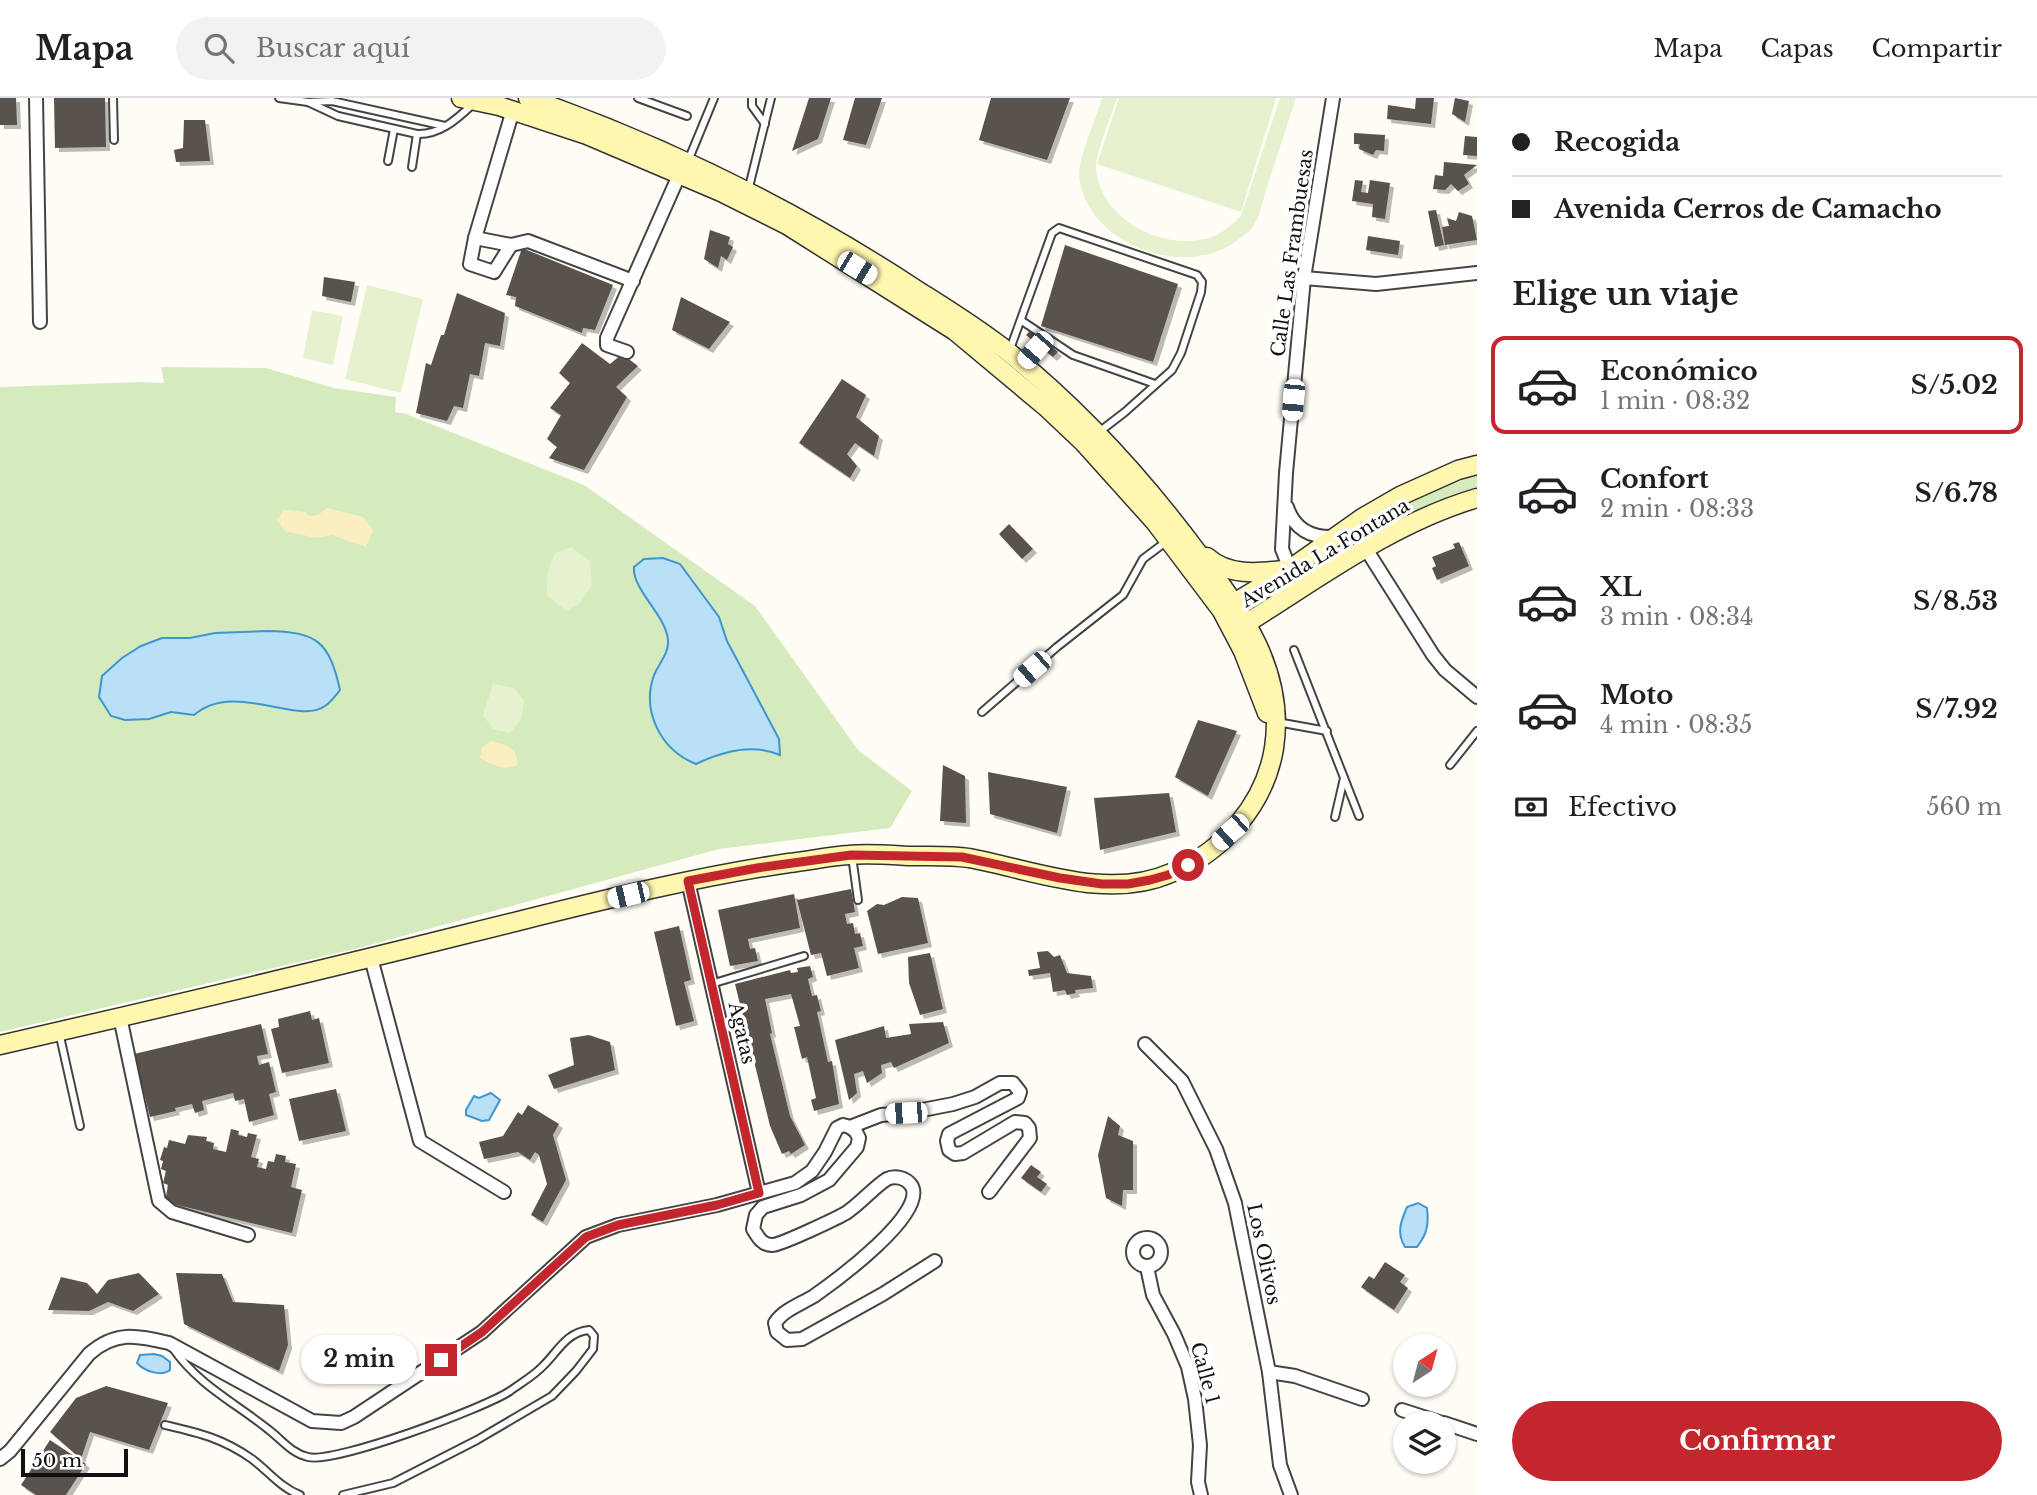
<!DOCTYPE html>
<html lang="es">
<head>
<meta charset="utf-8">
<style>
	:root { --surface:#fff; --page:#f2f2f2; --text:#202124; --muted:#757577; --line:#e0e0e0; --accent:#c4262e }
	body { margin:0; font-family:"Libre Baskerville",serif; background:var(--page); color:var(--text); height:100vh; display:flex; flex-direction:column; font-size:26px; white-space:nowrap }
	* { box-sizing:border-box; margin:0 }
	p { font-size:23px; color:var(--muted) }
	.icon { flex:none; width:38px; height:38px; fill:none; stroke:currentColor; stroke-width:2; stroke-linecap:round; stroke-linejoin:round }
	.map { position:relative; flex:1; overflow:hidden }
	.drawer { display:flex; flex-direction:column; background:var(--surface); width:560px }
	.drawer>* { flex:none }
	.top-card { display:grid; align-content:center; height:154px; padding:0 35px; background:var(--surface) }
	.needle { width:46px; rotate:36deg }
	.fabs { position:absolute; left:1393px; top:1236px; display:grid; gap:14px }
	.fabs a { display:grid; place-items:center; width:63px; height:63px; border-radius:50%; background:var(--surface); box-shadow:0 2px 5px #0004; font-size:35px }
	.scale { position:absolute; left:21px; bottom:18px; width:107px; box-sizing:border-box; padding-left:7px; border:4px solid #111; border-top:0; font-size:19px; line-height:24px; white-space:nowrap; color:#111; -webkit-text-stroke:5px #fff; paint-order:stroke }
	.end { position:absolute; width:32px; height:32px; margin:-16px; border:9px solid #c4262e; background:#fff; box-shadow:0 0 0 4px #fff }
	.from { border-radius:50% }
	.bubble { position:absolute; height:49px; border-radius:24px; background:var(--surface); box-shadow:0 2px 5px #0004; font-size:23px; font-weight:700; line-height:49px; text-align:center }
	.car { position:absolute; width:21px; height:42px; margin:-21px -10px; border-radius:9px; box-shadow:0 0 5px 2px #0007; background:linear-gradient(#fff 24%,#345 0 40%,#fff 0 76%,#345 0 86%,#fff 0) }
	.top-card b { display:flex; align-items:center; gap:24px; height:66px; font-size:26px }
	.top-card b+b { border-top:2px solid var(--line) }
	.top-card i { width:18px; height:18px; background:var(--text) }
	ul { padding:0; list-style:none }
	li { display:flex; align-items:center; gap:21px; height:98px; margin:0 14px 10px; padding:0 21px; border:4px solid transparent; border-radius:14px }
	li div { flex:1 }
	li b { display:block; font-size:26px }
	li em { font-style:normal; font-weight:700 }
	li.selected { border-color:var(--accent) }
	li>.icon { width:63px; height:63px; stroke-width:1.5 }
	h2 { padding:0 35px; font-size:32px; line-height:84px }
	.pay { display:flex; align-items:center; gap:18px; height:77px; padding:0 35px; font-size:26px }
	.pay p { margin-inline-start:auto }
	.button { display:flex; gap:14px; margin-top:auto; padding:14px 35px }
	.button a { flex:1; height:80px; border-radius:42px; background:var(--accent); color:#fff; font-size:28px; font-weight:700; line-height:80px; text-align:center }
	header { display:flex; align-items:center; gap:42px; box-sizing:border-box; height:98px; padding:0 35px; background:var(--surface); border-bottom:2px solid var(--line) }
	header strong { font-size:33px }
	nav { display:flex; gap:38px; margin-inline-start:auto; font-size:24px }
	.search { width:490px; height:63px; background:var(--page); display:flex; align-items:center; gap:18px; box-sizing:border-box; padding:0 24px; border-radius:38px; color:var(--muted); font-size:26px }
	main { display:flex; flex:1; min-height:0 }
	.map>svg:first-child { display:block }
</style>
</head>
<body>
<header>
<strong>Mapa</strong>
<div class="search"><svg class="icon" aria-label="search" viewBox="0 0 24 24"><circle cx="10" cy="10" r="6"/><path d="M15 15l6 6"/></svg>Buscar aquí</div>
<nav><a>Mapa</a><a>Capas</a><a>Compartir</a></nav>
</header>
<main>
<div class="map">
<svg width="1477" height="1397" viewBox="0 0 1477 1397">
	<defs>
		<filter id="shadow"><feDropShadow dx="4" dy="4" stdDeviation="0" flood-color="#0004"/></filter>
	</defs>
	<rect width="100%" height="100%" fill="#fffdf5"/>
	<g fill="#d5ebbd">
		<path d="M161,269L266,270L334,290L396,299L395,314L406,316L584,387L755,508L858,652L912,693L890,730L719,751L359,850L0,934V289L140,284L164,285Z"/>
		<path d="M1477,377V394L1266,507L1258,498L1354,432L1429,394Z"/>
	</g>
	<g fill="#fbeec1">
		<path d="M327,410L363,419L373,432L366,449L332,437L316,440L285,433L277,422L284,412L306,414L309,418L318,417Z"/>
		<path d="M490,643C506,647 517,648 518,667C503,673 494,668 480,660L482,650Z"/>
	</g>
	<g fill="#e6f2cf">
		<path d="M1102,0H1117C1112,16 1094,59 1096,73C1103,123 1163,153 1209,140C1222,136 1231,127 1241,118L1280,0H1296C1286,31 1276,61 1266,92C1263,103 1260,118 1254,127C1251,133 1243,138 1238,142C1185,183 1085,146 1079,77C1078,62 1097,17 1102,0Z"/>
		<path d="M1119,0H1276L1241,114L1097,66Z"/>
		<path d="M367,187L423,201L401,295L345,281Z"/>
		<path d="M312,212L343,218L333,267L303,260Z"/>
		<path d="M571,449L590,463L592,487L580,505L566,513L547,497L548,473L555,455Z"/>
		<path d="M493,586L514,590L524,603L521,622L510,635L493,631L483,617Z"/>
	</g>
	<g fill="#b9e0f7" stroke="#3f96cf" stroke-width="2">
		<path d="M663,460L680,466L719,519L727,543L779,641L780,657C753,645 721,654 696,666C661,652 641,614 654,577C659,565 669,556 668,542C666,517 632,492 634,469L644,461Z"/>
		<path d="M267,533C316,534 329,542 340,592C336,597 331,604 325,608C298,628 234,582 194,617L171,614L149,621L125,622L111,618L99,599L102,578L122,560L141,548L162,540H190L215,535Z"/>
		<path d="M491,995L500,1002L489,1022L482,1023L466,1017V1012L474,998L479,1000Z"/>
		<path d="M1418,1105L1427,1110C1429,1127 1427,1136 1417,1149H1405C1396,1135 1401,1123 1407,1109Z"/>
		<path d="M154,1256L162,1258L170,1264V1272C161,1279 144,1273 137,1265L140,1257Z"/>
	</g>
	<g fill="#5a524d" filter="url(#shadow)">
		<path d="M0,0H16L17,27H0Z"/>
		<path d="M54,0H105L106,49L55,50Z"/>
		<path d="M809,0H831L818,41L792,53Z"/>
		<path d="M855,0H882L866,47L843,42Z"/>
		<path d="M991,0H1070L1047,62L979,42Z"/>
		<path d="M1416,0H1434L1431,26L1387,21L1388,7L1415,11Z"/>
		<path d="M1455,0L1469,3L1465,24L1452,16Z"/>
		<path d="M184,22H205L210,63L176,64L174,52L183,50Z"/>
		<path d="M1354,35L1385,37L1384,53L1376,52L1373,57L1359,51L1360,46H1354Z"/>
		<path d="M1465,38L1477,39V58L1463,57Z"/>
		<path d="M1444,64L1477,67L1464,77L1469,86L1458,93L1451,86L1445,92L1433,91L1435,77L1443,78Z"/>
		<path d="M1355,82L1363,83L1361,94L1368,95L1370,82L1390,85L1385,121L1372,119L1373,106L1352,103Z"/>
		<path d="M1436,112L1444,147L1435,149L1428,113Z"/>
		<path d="M1459,114L1472,118L1477,142L1445,147L1442,129L1449,128L1447,120L1456,123Z"/>
		<path d="M710,132L730,139L728,146L733,149L727,162L721,158L718,170L704,161Z"/>
		<path d="M1368,138L1400,143L1398,157L1366,152Z"/>
		<path d="M1065,147L1178,186L1153,264L1041,228Z"/>
		<path d="M522,150L613,187L595,232L583,230L582,235L515,208L516,199L506,197Z"/>
		<path d="M324,179L355,184L351,204L322,198Z"/>
		<path d="M457,195L505,215L500,248L485,245L479,278L470,276L463,310L454,308L447,323L416,315L426,265L431,267L441,237H444Z"/>
		<path d="M681,199L730,224L709,251L672,232Z"/>
		<path d="M1031,232L1058,254L1053,259L1026,237Z"/>
		<path d="M582,245L610,266L622,256L638,268L616,289L627,299L584,372L549,360L557,349L547,341L561,317L550,310L570,285L559,275Z"/>
		<path d="M842,281L866,297L856,319L879,338L874,358L855,345L847,356L857,368L850,380L799,345Z"/>
		<path d="M1009,426L1033,451L1022,461L999,436Z"/>
		<path d="M1459,444L1469,468L1437,482L1432,470L1436,468L1432,459L1455,450L1453,446Z"/>
		<path d="M1198,622L1237,633L1208,698L1175,679Z"/>
		<path d="M943,667L965,678L966,725L940,723Z"/>
		<path d="M988,674L1067,689L1057,735L990,716Z"/>
		<path d="M1169,695L1176,734L1100,752L1094,700Z"/>
		<path d="M851,791L855,814L845,816L847,826L853,825L855,836L860,835L863,848L854,850L859,870L827,878L821,855L811,857L797,802Z"/>
		<path d="M794,796L800,830L748,841L750,851L755,850L758,863L730,868L718,812Z"/>
		<path d="M902,799L918,800L928,845L878,856L867,813L877,806L884,807Z"/>
		<path d="M679,828L691,882L684,884L694,923L676,928L654,834Z"/>
		<path d="M1048,853L1054,859L1060,857L1067,875L1091,878L1093,890L1075,892L1076,895L1067,897L1065,892L1053,894L1050,875L1029,878L1028,872L1040,870L1037,854Z"/>
		<path d="M930,855L943,911L920,917L909,885L908,859Z"/>
		<path d="M810,868L813,879L808,881L812,898L817,897L821,913L817,914L828,964L832,963L839,1006L814,1013L811,1002L816,1000L807,959L802,961L794,929L800,928L791,896L765,901L772,935L770,936L790,1018L805,1047L791,1056L789,1053L782,1056L770,1028L735,886L790,872L791,875L798,874L797,870Z"/>
		<path d="M310,913L312,922L319,920L329,965L282,975L271,931L279,929L278,921Z"/>
		<path d="M943,924L949,945L894,970L891,964L881,967L882,975L867,985L863,973L854,976L857,995L849,1002L835,942L884,928L886,940L911,936L909,926Z"/>
		<path d="M261,926L268,956L257,958L259,967L269,964L276,994L269,996L274,1017L249,1024L244,1001L235,1003L233,995L202,1003L204,1012L195,1015L192,1006L175,1010L176,1013L150,1019L134,956Z"/>
		<path d="M589,937L610,944L615,972L554,991L548,977L574,967L570,940Z"/>
		<path d="M336,991L346,1033L299,1043L289,1001Z"/>
		<path d="M528,1007L559,1026L553,1037L566,1082L543,1124L531,1117L547,1086L539,1057L535,1054L530,1062L518,1054L484,1061L479,1044L503,1038L518,1014L522,1017Z"/>
		<path d="M1108,1018L1120,1028L1118,1037L1133,1043V1092H1123L1122,1108L1106,1100L1098,1057Z"/>
		<path d="M231,1031L239,1033L238,1037L247,1039L248,1035L257,1037L251,1059L259,1061L257,1069L266,1071L268,1063L274,1064L276,1056L286,1058L285,1064L296,1066L291,1089L302,1092L292,1135L165,1104L168,1087L163,1085L166,1073L161,1071L163,1063L160,1062L164,1049L167,1050L169,1042L185,1046L188,1037L207,1039L206,1043L214,1045L213,1051L226,1054Z"/>
		<path d="M1031,1067L1041,1074L1037,1079L1047,1086L1041,1094L1021,1080Z"/>
		<path d="M1385,1164L1405,1177L1400,1184L1408,1190L1394,1212L1361,1189L1369,1178L1374,1181Z"/>
		<path d="M139,1175L159,1196L133,1213L108,1204L89,1213L48,1212L61,1179L87,1185L97,1196L108,1182Z"/>
		<path d="M176,1175L222,1176L233,1204L284,1207L288,1247L279,1273L184,1226Z"/>
		<path d="M106,1288L168,1305L149,1352L90,1334L81,1361L50,1334L76,1300Z"/>
		<path d="M50,1342L86,1366L66,1397H36L21,1387Z"/>
	</g>
	<g fill="none" stroke-linecap="round" stroke-linejoin="round">
		<defs>
			<g id="lane">
				<path d="M113,0L114,42"/>
				<path d="M279,0L308,4L332,3L445,28"/>
				<path d="M638,0L687,18"/>
				<path d="M752,0V8L765,26"/>
				<path d="M308,4L338,18L417,36C439,37 456,22 472,7"/>
				<path d="M388,63L394,31"/>
				<path d="M688,63L714,0"/>
				<path d="M412,69L417,36"/>
				<path d="M748,93L771,0"/>
				<path d="M1022,223L1073,257L1155,286"/>
				<path d="M1009,254L1052,135L1059,130L1197,177L1202,184L1201,194L1181,255L1172,272L1125,314L1099,334"/>
				<path d="M1024,265L1039,248"/>
				<path d="M1294,552L1359,718"/>
				<path d="M982,614L1057,549L1123,497L1143,461L1167,443"/>
				<path d="M1277,624L1327,633"/>
				<path d="M1450,667L1477,633"/>
				<path d="M1335,719L1344,680"/>
				<path d="M852,758L858,802"/>
				<path d="M711,886L804,858"/>
				<path d="M59,934L80,1028"/>
				<path d="M172,1249C199,1288 233,1303 269,1332C282,1342 291,1355 308,1359C334,1366 485,1310 510,1293C521,1285 535,1277 544,1267C558,1253 567,1234 589,1232L594,1238L593,1251L576,1273L552,1298L477,1342L393,1385L343,1397"/>
				<path d="M165,1327C199,1335 222,1340 252,1361C268,1373 281,1390 300,1397"/>
			</g>
			<g id="street">
				<path d="M36,0L40,224"/>
				<path d="M475,140L511,147L528,143L633,183"/>
				<path d="M511,147L494,174L470,166L475,140L513,12"/>
				<path d="M1304,180L1376,186L1477,175"/>
				<path d="M627,254L607,247V240L680,75"/>
				<path d="M1287,409C1294,431 1311,440 1334,439"/>
				<path d="M1366,451L1433,557L1445,572L1477,599"/>
				<path d="M1290,471L1282,451L1286,375L1304,180L1333,0"/>
				<path d="M688,783L759,1095"/>
				<path d="M371,860L420,1043L504,1094"/>
				<path d="M120,919L159,1103L172,1114L248,1137"/>
				<path d="M1145,946L1182,983L1216,1051L1235,1105L1269,1274L1280,1367L1291,1397"/>
				<path d="M850,1029L881,1017L907,1015L953,1006L975,999L1000,985H1013L1020,994L1018,1000L949,1036L947,1043L949,1052L955,1056L963,1055L1015,1024L1025,1025L1029,1030L1030,1040L989,1094"/>
				<circle cx="1147" cy="1154" r="14"/>
				<path d="M1147,1169L1153,1197L1174,1236L1188,1269L1195,1301L1200,1347L1198,1384L1201,1397"/>
				<path d="M1269,1274L1295,1278L1362,1301"/>
				<path d="M1402,1312L1442,1325"/>
				<path d="M1444,1325L1477,1336"/>
				<path d="M0,1361L10,1353L89,1256C115,1233 136,1237 169,1245L312,1323L341,1325L354,1319L482,1234L586,1139L618,1127L717,1107L795,1085L812,1073L825,1054L837,1030L843,1027L850,1029L856,1034L859,1040L857,1049L829,1082L801,1097L763,1109L756,1117L753,1131C758,1139 762,1147 772,1147C781,1147 837,1120 846,1115C860,1106 874,1089 887,1081C895,1077 906,1080 911,1087C930,1114 834,1184 814,1198C801,1206 783,1212 775,1225L777,1234L787,1242L802,1241L883,1196L935,1163"/>
			</g>
			<g id="secondary">
				<path d="M461,0L499,8L587,37L721,94L787,127L955,233L1046,309L1084,345L1155,424L1222,513L1243,553L1267,615"/>
				<path d="M1207,459C1228,478 1257,475 1283,472"/>
				<path d="M1226,510L1290,471L1362,420L1400,398L1458,372L1477,367"/>
				<path d="M1237,531C1314,484 1389,426 1477,400"/>
				<path d="M0,947C157,911 314,874 470,835C576,809 681,781 789,765C809,763 829,758 849,757C869,755 889,757 909,758C929,758 950,757 969,760C1034,772 1107,803 1171,775C1223,754 1265,706 1274,650C1286,573 1241,513 1197,454C1142,380 1079,311 1007,253C978,230 947,211 917,192C795,112 665,48 528,0"/>
			</g>
		</defs>
		<use href="#lane" stroke="#444" stroke-width="10"/>
		<use href="#street" stroke="#444" stroke-width="16"/>
		<use href="#secondary" stroke="#333" stroke-width="21"/>
		<use href="#lane" stroke="#fff" stroke-width="6"/>
		<use href="#street" stroke="#fff" stroke-width="12"/>
		<use href="#secondary" stroke="#fff6b0" stroke-width="18"/>
	</g>
	<g fill="none" stroke-linecap="round" stroke-linejoin="round">
		<path stroke="#c4262e" stroke-width="9" d="M441,1262L482,1234L586,1139L618,1127L717,1107L759,1095L688,783L757,770L851,757L962,759L1060,780L1102,786H1128L1150,782L1168,777L1188,767"/>
	</g>
	<g text-anchor="middle" dominant-baseline="central" stroke-width="7" stroke-linejoin="round" paint-order="stroke">
		<g font-size="19" fill="#111" stroke="#fff">
			<text transform="translate(1292 155) rotate(-82)">Calle Las Frambuesas</text>
			<text transform="translate(1325 455) rotate(-31)">Avenida La Fontana</text>
			<text transform="translate(742 935) rotate(77)">Agatas</text>
			<text transform="translate(1264 1156) rotate(78)">Los Olivos</text>
			<text transform="translate(1205 1275) rotate(75)">Calle 1</text>
		</g>
	</g>
</svg>
<div class="fabs">
<a><svg class="needle" viewBox="-14 -14 28 28"><path d="M0-13l5 13h-10z" fill="#e53935"/><path d="M0 13l5-13h-10z" fill="#757577"/></svg></a>
<a><svg class="icon" aria-label="layers" viewBox="0 0 24 24"><path d="M12 4l9 5-9 5-9-5zM3 14l9 5 9-5"/></svg></a>
</div>
<div class="scale">50 m</div>
<i class="end from" style="left:1188px;top:767px"></i>
<i class="end" style="left:441px;top:1262px"></i>
<div class="bubble" style="left:301px;top:1237px;width:116px">2 min</div>
<i class="car" style="left:857px;top:170px;rotate:121deg"></i>
<i class="car" style="left:1035px;top:252px;rotate:221deg"></i>
<i class="car" style="left:1293px;top:302px;rotate:185deg"></i>
<i class="car" style="left:1032px;top:571px;rotate:229deg"></i>
<i class="car" style="left:1230px;top:734px;rotate:228deg"></i>
<i class="car" style="left:628px;top:797px;rotate:257deg"></i>
<i class="car" style="left:906px;top:1015px;rotate:267deg"></i>
</div>
<section class="drawer">
<div class="top-card">
<b><i class="from"></i>Recogida</b>
<b><i></i>Avenida Cerros de Camacho</b>
</div>
<h2>Elige un viaje</h2>
<ul>
<li class="selected"><svg class="icon" aria-label="car" viewBox="0 0 24 24"><path d="M5 17H2v-5l4-1 3-4h7l3 4 3 1v5h-3M9 17h6M6 11h13"/><circle cx="7" cy="17" r="2"/><circle cx="17" cy="17" r="2"/></svg><div><b>Económico</b><p>1 min · 08:32</p></div><em>S/5.02</em></li>
<li><svg class="icon" aria-label="car" viewBox="0 0 24 24"><path d="M5 17H2v-5l4-1 3-4h7l3 4 3 1v5h-3M9 17h6M6 11h13"/><circle cx="7" cy="17" r="2"/><circle cx="17" cy="17" r="2"/></svg><div><b>Confort</b><p>2 min · 08:33</p></div><em>S/6.78</em></li>
<li><svg class="icon" aria-label="car" viewBox="0 0 24 24"><path d="M5 17H2v-5l4-1 3-4h7l3 4 3 1v5h-3M9 17h6M6 11h13"/><circle cx="7" cy="17" r="2"/><circle cx="17" cy="17" r="2"/></svg><div><b>XL</b><p>3 min · 08:34</p></div><em>S/8.53</em></li>
<li><svg class="icon" aria-label="car" viewBox="0 0 24 24"><path d="M5 17H2v-5l4-1 3-4h7l3 4 3 1v5h-3M9 17h6M6 11h13"/><circle cx="7" cy="17" r="2"/><circle cx="17" cy="17" r="2"/></svg><div><b>Moto</b><p>4 min · 08:35</p></div><em>S/7.92</em></li>
</ul>
<div class="pay"><svg class="icon" aria-label="cash" viewBox="0 0 24 24"><path d="M3 7h18v10H3z"/><circle cx="12" cy="12" r="2"/></svg>Efectivo<p>560 m</p></div>
<div class="button"><a>Confirmar</a></div>
</section>
</main>
</body>
</html>
